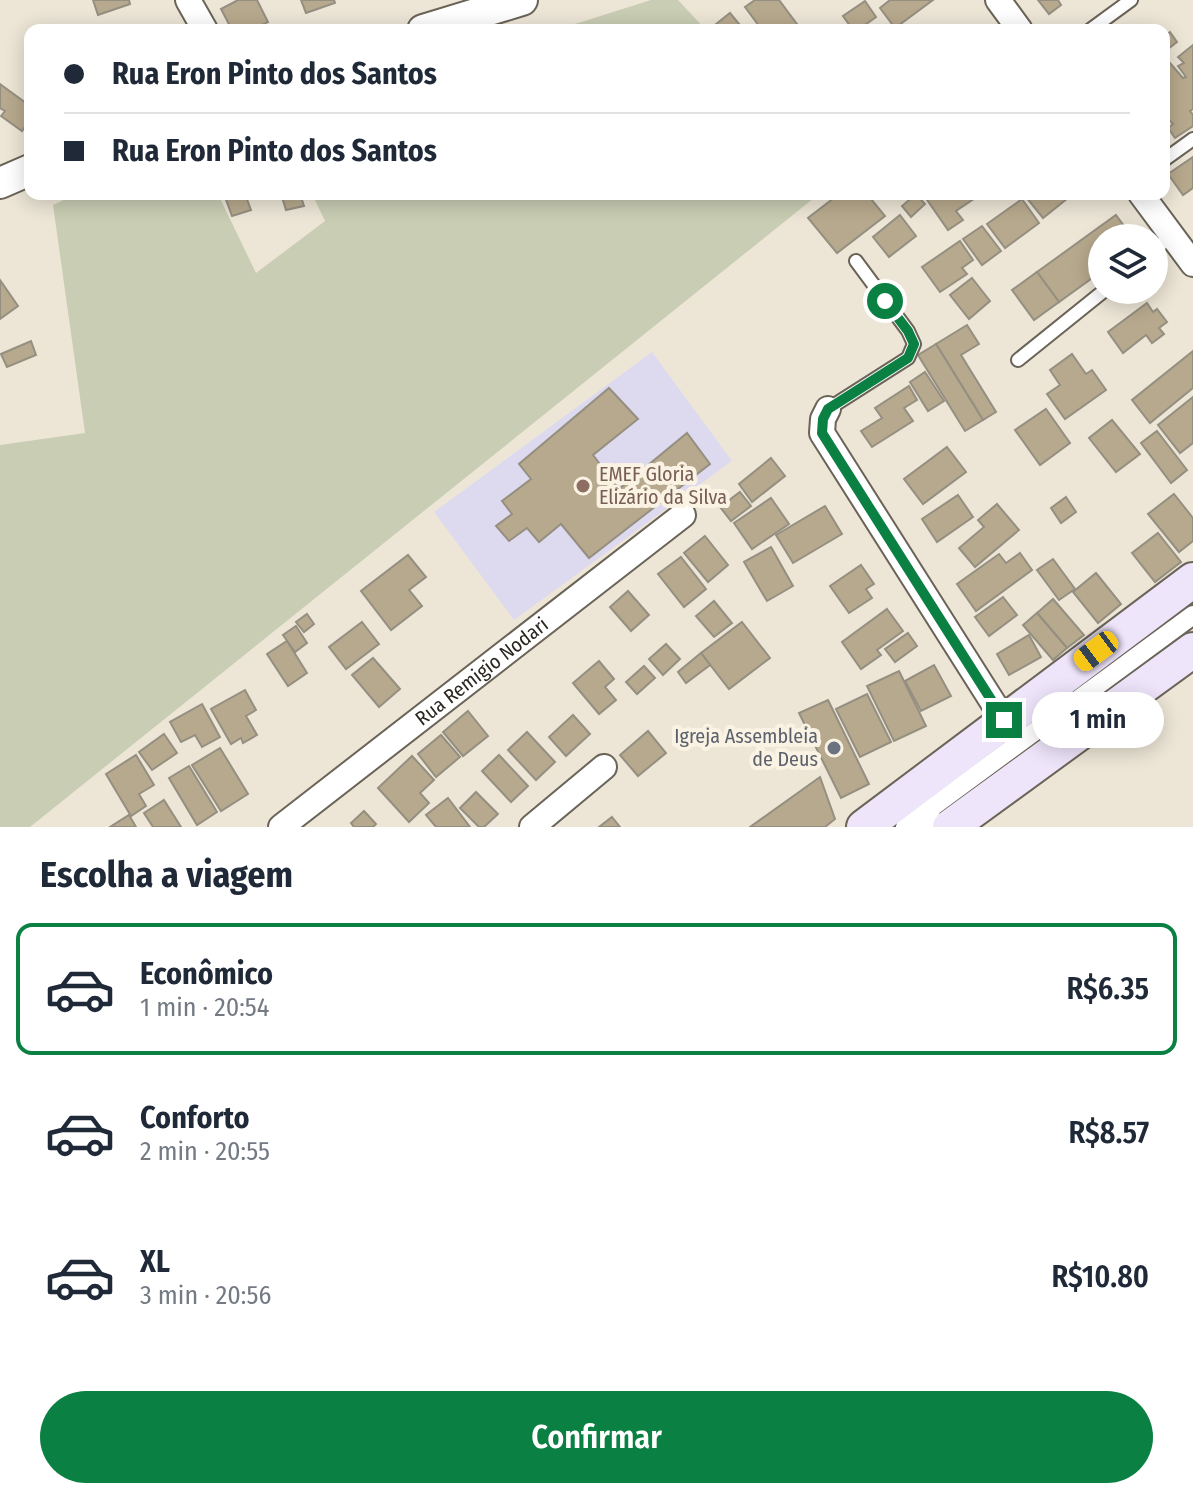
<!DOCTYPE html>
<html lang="pt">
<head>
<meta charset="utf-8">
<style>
	:root { --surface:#fff; --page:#f6f6f7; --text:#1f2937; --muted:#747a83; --line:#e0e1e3; --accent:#0b8043 }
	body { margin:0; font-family:"Fira Sans Condensed",sans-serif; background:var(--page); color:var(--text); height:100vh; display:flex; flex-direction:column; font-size:30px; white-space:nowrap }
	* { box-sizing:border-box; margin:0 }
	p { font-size:26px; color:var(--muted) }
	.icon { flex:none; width:44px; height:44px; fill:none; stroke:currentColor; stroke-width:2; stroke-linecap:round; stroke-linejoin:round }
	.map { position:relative; height:827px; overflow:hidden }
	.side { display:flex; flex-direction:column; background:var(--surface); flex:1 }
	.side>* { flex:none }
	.guide { position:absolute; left:24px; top:24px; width:1146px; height:176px; border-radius:16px; box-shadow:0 4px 20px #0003; display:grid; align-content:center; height:176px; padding:0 40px; background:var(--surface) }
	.fabs { position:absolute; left:1088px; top:224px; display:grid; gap:16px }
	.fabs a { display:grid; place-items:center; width:80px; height:80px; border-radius:50%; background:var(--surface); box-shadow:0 4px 20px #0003; font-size:40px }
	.end { position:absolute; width:36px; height:36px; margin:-18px; border:10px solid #0b8043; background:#fff; box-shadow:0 0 0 4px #fff }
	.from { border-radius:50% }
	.bubble { position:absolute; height:56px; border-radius:28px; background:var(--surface); box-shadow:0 4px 20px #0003; font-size:26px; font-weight:600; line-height:56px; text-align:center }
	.car { position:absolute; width:24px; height:48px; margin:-24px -12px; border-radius:10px; box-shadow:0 0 6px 2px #0007; background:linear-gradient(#f5c518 24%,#345 0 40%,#f5c518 0 76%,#345 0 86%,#f5c518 0) }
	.guide b { display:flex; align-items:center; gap:28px; height:76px; font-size:30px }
	.guide b+b { border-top:2px solid var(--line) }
	.guide i { width:20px; height:20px; background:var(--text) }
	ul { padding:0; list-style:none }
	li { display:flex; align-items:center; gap:24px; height:132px; margin:0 16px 12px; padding:0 24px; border:4px solid transparent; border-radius:16px }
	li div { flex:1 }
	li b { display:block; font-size:30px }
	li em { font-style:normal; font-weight:600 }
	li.active { border-color:var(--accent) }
	li>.icon { width:72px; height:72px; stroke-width:1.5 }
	h2 { padding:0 40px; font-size:36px; line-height:96px }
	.cta { display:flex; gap:16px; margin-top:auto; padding:16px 40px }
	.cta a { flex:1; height:92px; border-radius:48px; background:var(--accent); color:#fff; font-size:32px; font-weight:600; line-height:92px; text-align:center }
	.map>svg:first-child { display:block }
</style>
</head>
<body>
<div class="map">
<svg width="1193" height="827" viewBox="0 0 1193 827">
	<rect width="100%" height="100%" fill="#ede6d7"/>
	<path fill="#ddd9ef" d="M652,352L732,461L514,620L434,512Z"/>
	<g fill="#c9cdb3">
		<path d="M651,0H678L706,30H556Z"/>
		<path d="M76,194H218L256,273L325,221L312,194H819L30,827H0V445L85,433L53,205Z"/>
	</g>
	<g fill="#b7a98d" stroke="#958f81" stroke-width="2">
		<path d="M93,0H129L130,4L98,15Z"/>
		<path d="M238,0H257L268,22L252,30H232L221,9Z"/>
		<path d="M301,0H334L335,3L306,13Z"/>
		<path d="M755,0H779L797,24L790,30H762L745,7Z"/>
		<path d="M890,0H933L895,28L880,8Z"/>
		<path d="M1038,0H1058L1061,5L1049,14Z"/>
		<path d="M865,1L876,17L858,30H853L843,16Z"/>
		<path d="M730,13L744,30H713L711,28Z"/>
		<path d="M1170,32L1177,42L1164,52V37Z"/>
		<path d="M1193,45V109L1190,111L1193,115V126L1175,138L1168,128L1173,124L1164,114V66L1169,62L1183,78L1186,77L1178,66L1184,63L1178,57Z"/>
		<path d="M0,84L30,106V120L22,131L1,116L5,111L0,108Z"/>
		<path d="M1193,157V188L1183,195L1168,174Z"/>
		<path d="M232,194H245L251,210L232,216L225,197Z"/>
		<path d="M281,194H300L304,206L286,210Z"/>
		<path d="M839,194H867L885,216L837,253L808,218Z"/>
		<path d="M916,194L925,204L911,217L902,206Z"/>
		<path d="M923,194H981L956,211L963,220L948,230Z"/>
		<path d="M1029,194H1073L1043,218L1026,197Z"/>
		<path d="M1022,199L1039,223L1005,248L987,224Z"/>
		<path d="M900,215L916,236L889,257L873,237Z"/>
		<path d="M1116,215L1133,238H1102V271L1059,302L1037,272Z"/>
		<path d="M982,226L1001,251L982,265L963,239Z"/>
		<path d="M960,241L973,260L962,268L967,274L940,292L922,267Z"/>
		<path d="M1037,272L1059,302L1034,320L1012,290Z"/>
		<path d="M972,278L990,301L969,319L950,295Z"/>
		<path d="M0,280L18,306L0,319Z"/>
		<path d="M1147,303L1153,312L1157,309L1167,322L1159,328L1164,334L1152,343L1146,335L1123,353L1108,332Z"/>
		<path d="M967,325L979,344L961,355L996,412L983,420L936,344Z"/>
		<path d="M31,341L36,355L7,367L1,354Z"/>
		<path d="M936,344L983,420L965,431L918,355Z"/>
		<path d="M1193,351V388L1150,423L1132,400Z"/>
		<path d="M1072,354L1086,374L1092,370L1106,390L1065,419L1047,394L1060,385L1050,370Z"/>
		<path d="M925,372L944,401L928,411L910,382Z"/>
		<path d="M909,386L917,400L904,408L913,421L872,447L861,431L882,418L875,408Z"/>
		<path d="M609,388L638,419L593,455L619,489L687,433L710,464L589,558L561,524L539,542L527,528L509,541L496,526L512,514L502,501L531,479L519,464Z"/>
		<path d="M1193,397V443L1180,453L1158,425Z"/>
		<path d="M1046,409L1070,443L1040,465L1015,430Z"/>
		<path d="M1112,420L1140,454L1116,472L1089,438Z"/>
		<path d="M1157,431L1187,470L1171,483L1141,443Z"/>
		<path d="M947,447L966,472L923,504L904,479Z"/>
		<path d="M771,458L785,476L752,502L739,484Z"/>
		<path d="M740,492L751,506L731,521L720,507Z"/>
		<path d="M1174,494L1193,518V541L1179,552L1148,514Z"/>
		<path d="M958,495L973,517L937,542L922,519Z"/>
		<path d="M1066,497L1076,512L1061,523L1051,508Z"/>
		<path d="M771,498L789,524L752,549L734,523Z"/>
		<path d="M997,504L1019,530L975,567L959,548L984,527L978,520Z"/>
		<path d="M825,506L842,534L793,563L776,535Z"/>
		<path d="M1158,533L1181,562L1155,582L1132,553Z"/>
		<path d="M705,536L728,565L708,582L684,553Z"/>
		<path d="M771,547L793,586L767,601L744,562Z"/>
		<path d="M1020,553L1032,570L976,611L957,584L999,554L1006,563Z"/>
		<path d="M408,555L426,577L409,590L422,606L391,630L361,591Z"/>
		<path d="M681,557L706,589L684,607L658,574Z"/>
		<path d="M1053,559L1075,589L1059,600L1037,570Z"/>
		<path d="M861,565L874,584L866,589L872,598L849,613L830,586Z"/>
		<path d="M1096,573L1121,604L1098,623L1073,592Z"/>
		<path d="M628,591L649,615L631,631L610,607Z"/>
		<path d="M1003,597L1017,615L989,636L975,617Z"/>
		<path d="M1053,599L1084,635L1067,648L1037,613Z"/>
		<path d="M714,601L732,623L714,637L696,616Z"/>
		<path d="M887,609L903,631L877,650L881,655L861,669L842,642Z"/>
		<path d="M1037,613L1067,648L1053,660L1023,625Z"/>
		<path d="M307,614L314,624L304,632L296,622Z"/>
		<path d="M362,622L379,644L346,669L329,647Z"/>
		<path d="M742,622L770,658L729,689L701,653Z"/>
		<path d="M296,626L307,643L295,652L283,635Z"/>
		<path d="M908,633L917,646L895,662L885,649Z"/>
		<path d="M1029,635L1041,657L1009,675L997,654Z"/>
		<path d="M287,641L307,673L288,686L267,654Z"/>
		<path d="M666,644L680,659L663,675L649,659Z"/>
		<path d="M701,653L710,665L686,683L678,672Z"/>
		<path d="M373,658L400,689L379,707L352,675Z"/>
		<path d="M599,661L614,679L605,687L616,700L599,714L573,683Z"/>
		<path d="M934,665L951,696L921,711L905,681Z"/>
		<path d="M644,666L655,678L637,694L626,682Z"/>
		<path d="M899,671L926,726L894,741L867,686Z"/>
		<path d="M245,690L256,710L246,716L257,735L243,743L241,738L231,744L211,709Z"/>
		<path d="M867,694L891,742L860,757L836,709Z"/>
		<path d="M828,700L869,784L841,798L799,713Z"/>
		<path d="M202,704L220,737L202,747L195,735L181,742L170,722Z"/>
		<path d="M468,711L488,736L463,756L443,732Z"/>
		<path d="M573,715L590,734L566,756L549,737Z"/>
		<path d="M648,731L666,753L638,776L620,755Z"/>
		<path d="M527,732L555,762L536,780L508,750Z"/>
		<path d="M164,734L177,753L152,770L139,752Z"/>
		<path d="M441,735L460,757L436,777L418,754Z"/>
		<path d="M220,748L248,794L221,811L192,765Z"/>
		<path d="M136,755L154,785L139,794L146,806L131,816L106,774Z"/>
		<path d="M499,755L528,786L511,802L482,771Z"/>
		<path d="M412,756L434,780L420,793L429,803L409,822L378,788Z"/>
		<path d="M189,766L217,812L197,825L169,778Z"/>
		<path d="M820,777L835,819L825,827H750Z"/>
		<path d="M476,792L498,814L484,827H479L460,808Z"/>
		<path d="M448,798L470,827H436L426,815Z"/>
		<path d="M164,800L181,827H153L144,813Z"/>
		<path d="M364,811L376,824L373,827H354L351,823Z"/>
		<path d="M129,815L136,827H110Z"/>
		<path d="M612,817L620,827H599Z"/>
	</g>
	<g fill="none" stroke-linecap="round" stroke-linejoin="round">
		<defs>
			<g id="service">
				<path d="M1090,30L1131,0"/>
				<path d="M1164,160L1193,139"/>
				<path d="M1154,250L1171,236"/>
				<path d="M1018,360L1105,290"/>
				<path d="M828,409L908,358L914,344L908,331L856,261"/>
			</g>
			<path id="pedestrian" d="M905,827L1193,615"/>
			<g id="minor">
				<path d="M188,0L205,30"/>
				<path d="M998,0L1020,30"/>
				<path d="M1141,194L1193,264"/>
				<path d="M828,409L823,419L822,433L1004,720"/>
				<path d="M910,792L934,827"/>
				<path id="s1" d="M281,827L683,515"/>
				<path d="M532,827L604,767"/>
			</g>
			<g id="tertiary">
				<path d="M423,30L522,0"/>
				<path d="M0,183L30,170"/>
			</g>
			<g id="secondary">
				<path d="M864,827L1193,580"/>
				<path d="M950,827L1193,650"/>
			</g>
		</defs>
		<use href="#service" stroke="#6a6357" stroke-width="16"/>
		<use href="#pedestrian" stroke="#6a6357" stroke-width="22"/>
		<use href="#minor" stroke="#6a6357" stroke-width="28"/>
		<use href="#tertiary" stroke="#6a6357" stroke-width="34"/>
		<use href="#secondary" stroke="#6a6357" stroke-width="38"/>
		<use href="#service" stroke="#fff" stroke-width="12"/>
		<use href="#pedestrian" stroke="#fff" stroke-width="18"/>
		<use href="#minor" stroke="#fff" stroke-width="24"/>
		<use href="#tertiary" stroke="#fff" stroke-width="30"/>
		<use href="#secondary" stroke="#efe5fb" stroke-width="34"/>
	</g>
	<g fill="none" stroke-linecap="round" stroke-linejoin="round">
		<path stroke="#0b8043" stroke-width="10" d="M885,301L908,331L914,344L908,358L828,409L823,419L822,433L1004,720"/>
	</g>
	<circle fill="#8d6e63" stroke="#faf3e4" stroke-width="3" cx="583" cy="486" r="8"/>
	<circle fill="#6b7280" stroke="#faf3e4" stroke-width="3" cx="834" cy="748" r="8"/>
	<g text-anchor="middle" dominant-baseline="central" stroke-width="8" stroke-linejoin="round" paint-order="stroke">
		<g font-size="20" fill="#785e54" stroke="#faf3e4" text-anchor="start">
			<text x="599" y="474">EMEF Gloria<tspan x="599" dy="23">Elizário da Silva</tspan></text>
		</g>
		<g font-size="20" fill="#2a2721" stroke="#faf3e4">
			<text stroke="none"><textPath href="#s1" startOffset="254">Rua Remigio Nodari</textPath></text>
		</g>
		<g font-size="20" fill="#5b616d" stroke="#faf3e4" text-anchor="end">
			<text x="818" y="736">Igreja Assembleia<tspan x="818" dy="23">de Deus</tspan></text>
		</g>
	</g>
</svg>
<div class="fabs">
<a><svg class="icon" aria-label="layers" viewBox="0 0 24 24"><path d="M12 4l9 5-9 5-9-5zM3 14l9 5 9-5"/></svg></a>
</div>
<i class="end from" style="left:885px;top:301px"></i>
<i class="end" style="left:1004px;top:720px"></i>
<div class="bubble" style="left:1032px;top:692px;width:132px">1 min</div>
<i class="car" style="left:1096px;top:651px;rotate:233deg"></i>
<div class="guide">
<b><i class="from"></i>Rua Eron Pinto dos Santos</b>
<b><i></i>Rua Eron Pinto dos Santos</b>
</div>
</div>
<section class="side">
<h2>Escolha a viagem</h2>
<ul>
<li class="active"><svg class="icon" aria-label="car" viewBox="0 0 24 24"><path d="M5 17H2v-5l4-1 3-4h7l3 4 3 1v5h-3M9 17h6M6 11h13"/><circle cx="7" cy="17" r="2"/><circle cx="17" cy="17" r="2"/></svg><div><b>Econômico</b><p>1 min · 20:54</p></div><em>R$6.35</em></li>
<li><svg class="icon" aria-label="car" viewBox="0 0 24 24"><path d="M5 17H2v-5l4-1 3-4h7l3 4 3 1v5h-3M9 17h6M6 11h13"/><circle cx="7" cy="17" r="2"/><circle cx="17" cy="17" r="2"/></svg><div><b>Conforto</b><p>2 min · 20:55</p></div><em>R$8.57</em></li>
<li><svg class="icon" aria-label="car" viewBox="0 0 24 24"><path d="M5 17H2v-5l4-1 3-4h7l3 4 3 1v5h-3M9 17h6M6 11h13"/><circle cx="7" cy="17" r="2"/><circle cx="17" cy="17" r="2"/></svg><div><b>XL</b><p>3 min · 20:56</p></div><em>R$10.80</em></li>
</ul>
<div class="cta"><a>Confirmar</a></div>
</section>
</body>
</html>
